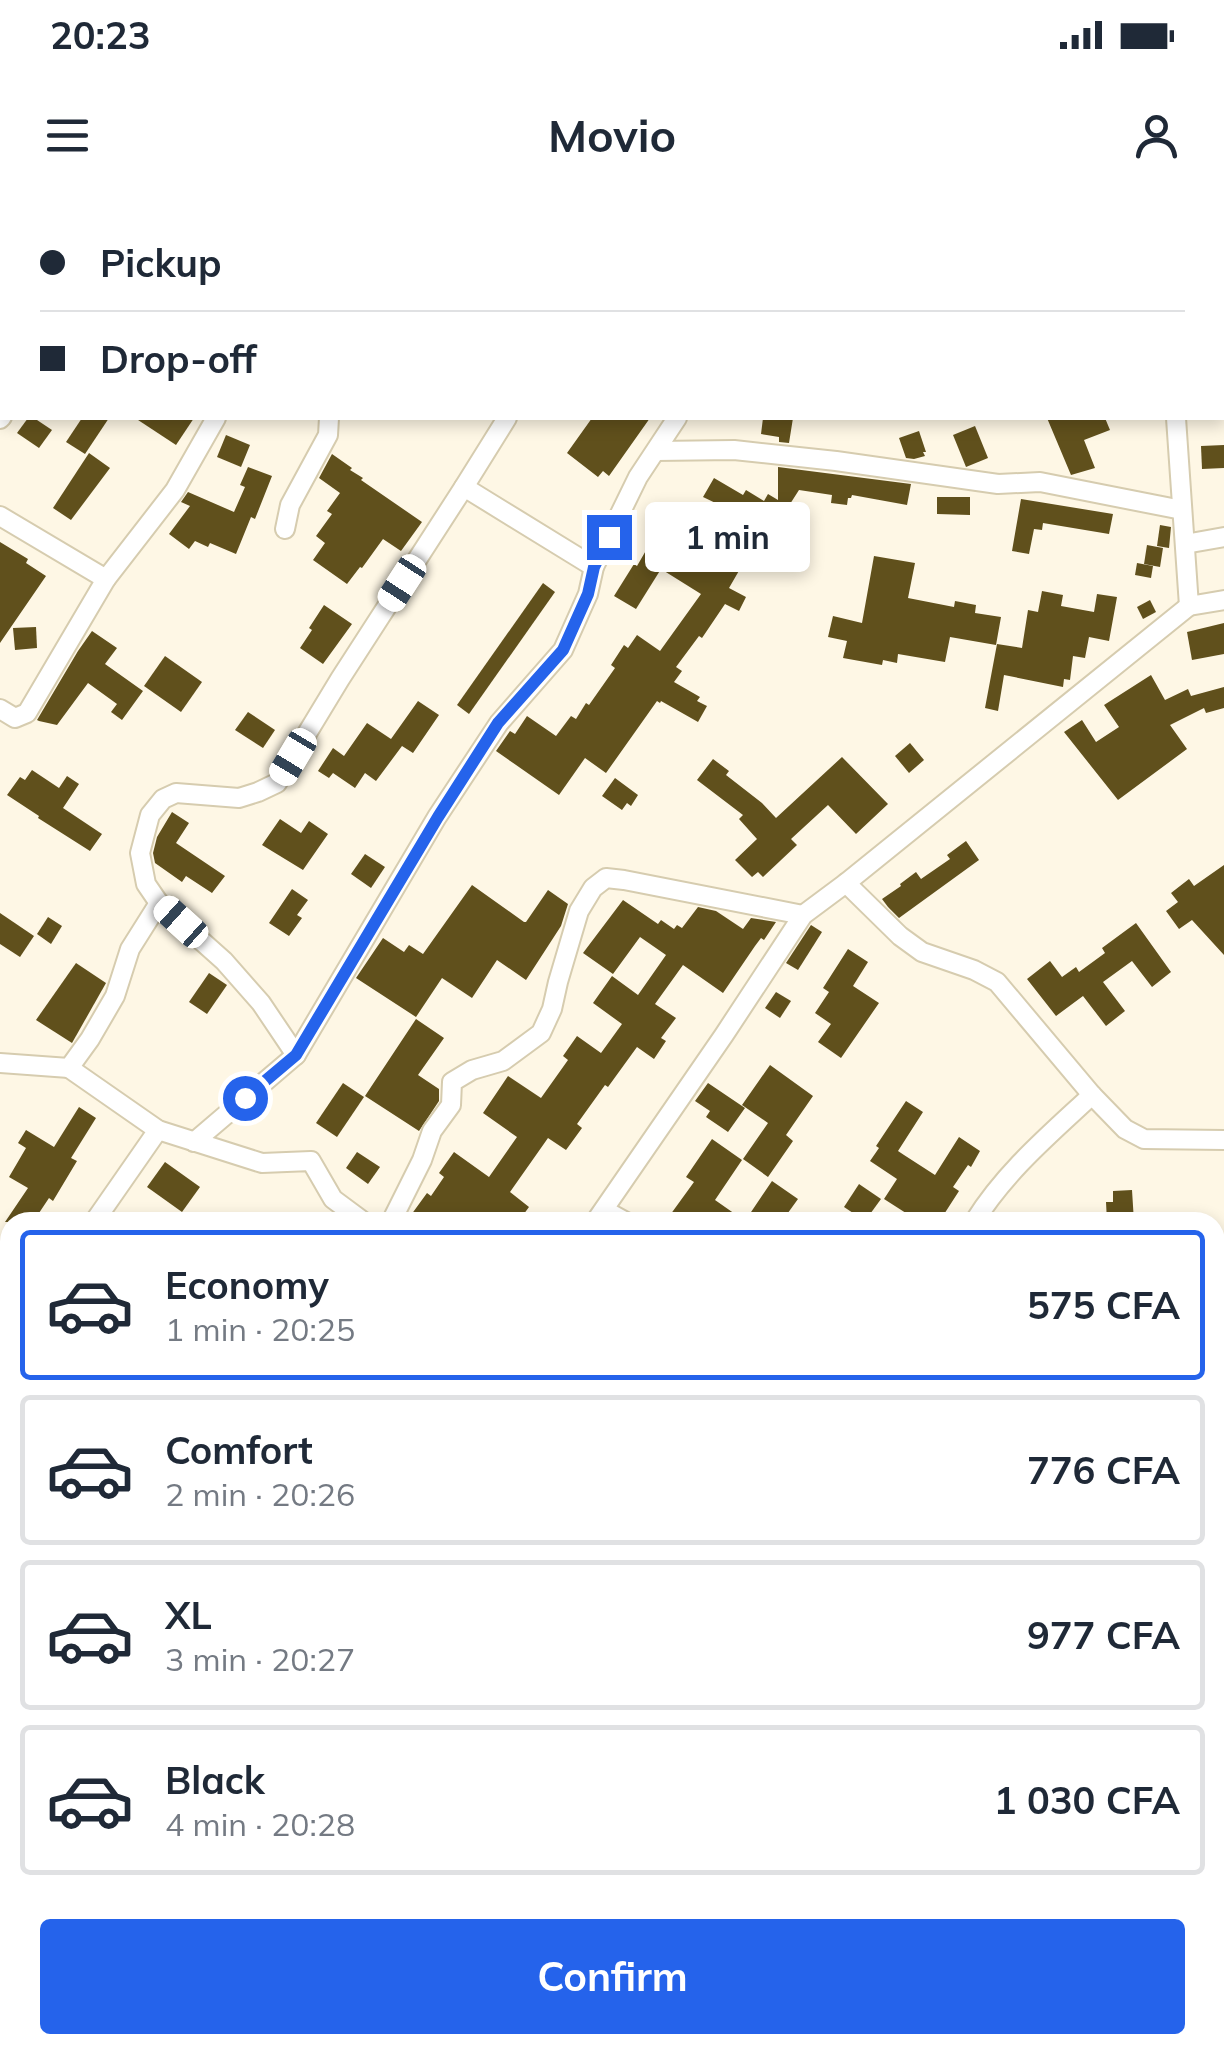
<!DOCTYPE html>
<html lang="en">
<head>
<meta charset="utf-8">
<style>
	:root { --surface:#fff; --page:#f2f2f3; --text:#1f2937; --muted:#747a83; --line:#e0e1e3; --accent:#2563eb }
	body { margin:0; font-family:Mulish,sans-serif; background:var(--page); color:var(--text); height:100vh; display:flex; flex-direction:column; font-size:38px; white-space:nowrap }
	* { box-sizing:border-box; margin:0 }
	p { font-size:32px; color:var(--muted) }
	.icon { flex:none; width:55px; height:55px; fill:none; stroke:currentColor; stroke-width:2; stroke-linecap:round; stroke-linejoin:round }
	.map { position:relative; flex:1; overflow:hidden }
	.side { position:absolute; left:0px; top:1012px; width:1225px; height:842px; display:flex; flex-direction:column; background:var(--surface); border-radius:30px 30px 0 0; box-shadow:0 5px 15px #0003 }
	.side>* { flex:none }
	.banner { position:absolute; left:0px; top:0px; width:1225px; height:220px; box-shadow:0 5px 15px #0003; display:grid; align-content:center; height:220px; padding:0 40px; background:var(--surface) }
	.end { position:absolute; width:45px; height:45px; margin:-22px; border:12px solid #2563eb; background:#fff; box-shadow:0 0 0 5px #fff }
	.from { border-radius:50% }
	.bubble { position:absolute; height:70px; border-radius:10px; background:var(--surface); box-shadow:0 5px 15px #0003; font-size:32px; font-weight:700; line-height:70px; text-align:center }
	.car { position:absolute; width:30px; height:60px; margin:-30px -15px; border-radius:12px; box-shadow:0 0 8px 2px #0007; background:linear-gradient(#fff 24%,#345 0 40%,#fff 0 76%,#345 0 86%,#fff 0) }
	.banner b { display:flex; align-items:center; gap:35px; height:95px; font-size:38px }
	.banner b+b { border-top:2px solid var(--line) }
	.banner i { width:25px; height:25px; background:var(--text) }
	ul { padding:18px 0 0; list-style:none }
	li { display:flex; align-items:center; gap:30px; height:150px; margin:0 20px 15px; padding:0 20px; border:5px solid var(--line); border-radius:10px }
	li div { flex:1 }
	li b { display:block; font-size:38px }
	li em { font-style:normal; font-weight:700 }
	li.selected { border-color:var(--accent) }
	li>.icon { width:90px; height:90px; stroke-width:1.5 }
	.primary-button { display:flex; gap:20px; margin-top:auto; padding:20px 40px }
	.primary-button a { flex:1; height:115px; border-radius:10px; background:var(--accent); color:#fff; font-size:40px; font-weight:700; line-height:115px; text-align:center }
	.status { display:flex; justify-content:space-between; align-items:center; height:70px; padding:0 50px; background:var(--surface); direction:ltr }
	.status svg { height:28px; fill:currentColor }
	header { display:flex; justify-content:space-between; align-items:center; height:130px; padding:0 40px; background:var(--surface); font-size:45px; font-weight:700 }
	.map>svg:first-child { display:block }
</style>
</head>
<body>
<div class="status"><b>20:23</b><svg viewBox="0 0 49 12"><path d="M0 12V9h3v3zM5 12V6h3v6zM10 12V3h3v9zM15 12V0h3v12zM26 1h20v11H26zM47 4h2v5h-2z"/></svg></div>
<header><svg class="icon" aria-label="menu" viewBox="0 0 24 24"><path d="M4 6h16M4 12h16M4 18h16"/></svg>Movio<svg class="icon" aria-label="person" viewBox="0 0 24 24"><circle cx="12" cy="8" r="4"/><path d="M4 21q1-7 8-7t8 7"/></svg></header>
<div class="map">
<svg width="1224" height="1854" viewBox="0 0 1224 1854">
	<rect width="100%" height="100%" fill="#fef7e5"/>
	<path fill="#f5d575" d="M1215,1462L1224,1468V1510L1215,1504Z"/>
	<g fill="#60501c">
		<path d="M28,218H34L52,230L39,248L17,233Z"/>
		<path d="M82,218H109L85,254L66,242Z"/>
		<path d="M135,218H194L176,245Z"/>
		<path d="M592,218H650L609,276L603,271L598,277L567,253Z"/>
		<path d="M763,218H793L789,243L779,242V237L761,234Z"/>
		<path d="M1047,218H1105L1110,230L1084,240L1095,268L1071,275Z"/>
		<path d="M975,226L988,258L966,267L953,235Z"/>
		<path d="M919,231L926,252H923L925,256L914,259L906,258L899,238Z"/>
		<path d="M226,235L250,245L241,267L217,257Z"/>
		<path d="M1224,245V268L1202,269L1201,246Z"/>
		<path d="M89,253L110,268L71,320L53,308Z"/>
		<path d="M332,254L352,268L350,270L363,278L361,280L422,322L401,351L383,339L362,368L360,367L347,384L313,360L325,343L316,336L332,314L327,311L340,293L319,278Z"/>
		<path d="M248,267L272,276L255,319L251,317L236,354L210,343L208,347L195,341L189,349L169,334L190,306L181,302L188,292L234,312L245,287L240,285Z"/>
		<path d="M778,267L911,284L907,305L852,295L851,298H848L847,305L831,303L832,295L799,290L758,354L751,350L729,388L746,397L739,411L725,404L702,438L699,436L676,467L682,471L674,482L700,497L697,501L707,506L698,522L661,501L660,503L657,501L606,573L585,558L559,595L496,551L510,531L515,534L527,516L556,536L571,516L576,519L586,503L589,505L615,468L611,465L624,445L628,448L637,435L660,451L701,394L661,369L636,409L614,396L634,364L637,366L659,328L711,356L712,354L725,360L751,320L703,297L714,278L743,295L746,290L764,301L768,294L778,300Z"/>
		<path d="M937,297H970V315L937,314Z"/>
		<path d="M1021,299L1113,314L1109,334L1043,323L1042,330L1034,329L1029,354L1012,351Z"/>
		<path d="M1160,325L1171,327L1169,348L1157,346Z"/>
		<path d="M0,342L28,359L26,363L46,376L0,443Z"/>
		<path d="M1147,345L1163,348L1160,367L1144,364Z"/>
		<path d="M874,356L915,363L908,398L954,407L955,401L976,405L975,413L1001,417L996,445L950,437L945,462L898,454L897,463L883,460L882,465L843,458L847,441L828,437L833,416L862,423Z"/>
		<path d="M1137,363L1153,366L1151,378L1135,375Z"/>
		<path d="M543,383L555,392L469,514L457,505Z"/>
		<path d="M1042,391L1063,395L1061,406L1094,412L1097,394L1117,397L1109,441L1089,437L1085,458L1073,456L1070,480L1064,479L1063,487L1004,475L998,511L985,508L997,444L1022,448L1028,410L1038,412Z"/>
		<path d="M1150,400L1156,412L1143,419L1137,407Z"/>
		<path d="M324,405L352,424L323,464L300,448L312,430L309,428Z"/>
		<path d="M1224,423V454L1192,460L1187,432Z"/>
		<path d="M36,427L37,448L15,450L13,428Z"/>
		<path d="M92,431L117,448L105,464L143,491L122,520L111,512L117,504L88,483L57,525L39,521L37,520L78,451Z"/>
		<path d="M165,456L202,482L181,512L144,486Z"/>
		<path d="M1151,475L1165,500L1188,489L1191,496L1224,487V508L1206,513L1204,508L1170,525L1187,549L1118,600L1064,532L1082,520L1096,542L1119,527L1104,505Z"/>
		<path d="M418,501L439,515L413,553L402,546L376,581L365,573L355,588L333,573L329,578L318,571L333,548L344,556L367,523L391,539Z"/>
		<path d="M248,512L275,530L263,548L235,530Z"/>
		<path d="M910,543L924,560L909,573L895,556Z"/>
		<path d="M842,557L888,604L856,634L828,605L791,639L797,645L763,677L758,672L752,677L735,660L757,639L739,619L743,615L697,580L713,559L729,571L726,575L762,603L776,618Z"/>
		<path d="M32,570L59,588L67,576L79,584L63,608L102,634L90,651L38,618L39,616L7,595L20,577L25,580Z"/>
		<path d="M615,578L638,595L631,606L627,603L622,610L602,596Z"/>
		<path d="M172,612L189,623L176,643L225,676L212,693L186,676L182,682L155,663L153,653L157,637Z"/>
		<path d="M280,619L301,633L309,621L328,634L303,670L262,645Z"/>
		<path d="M966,641L979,660L899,718L888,707L882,699L901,686L900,684L916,672L921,679L950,659L947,655Z"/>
		<path d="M365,654L385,667L371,688L351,674Z"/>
		<path d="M1224,665V755L1192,720L1179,729L1166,711L1178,702L1171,693L1189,679L1194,686Z"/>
		<path d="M472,685L524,722H526L548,690L568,704L561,726L526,780L497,760L472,798L442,778L416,817L356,778L383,738L404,752L409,745L423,754Z"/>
		<path d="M292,689L308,700L297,715L302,718L289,736L269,723Z"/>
		<path d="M623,700L658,724L661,720L674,729L677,725L682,728L698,707L716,711L743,729L751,718L776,722L764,740L761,738L755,746L723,793L683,765L655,804L676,818L661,838L666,841L654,859L637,847L608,887L605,885L577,924L582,928L566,950L548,938L510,992L529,1007L518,1022H480L467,1013L460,1022H422L411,1015L427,993L431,996L444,977L439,973L454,952L489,977L517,937L483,913L508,876L541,898L568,860L563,856L577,836L601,853L622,824L593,803L612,776L638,795L666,755L640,737L613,774L583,753Z"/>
		<path d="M0,713L34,736L20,757L0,744Z"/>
		<path d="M48,717L62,726L51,744L37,734Z"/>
		<path d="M1136,723L1171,772L1152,787L1132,761L1103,782L1125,811L1106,826L1083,796L1056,816L1027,779L1050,761L1062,777L1076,767L1079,772L1105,753L1102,748Z"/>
		<path d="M811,725L822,732L798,770L786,763Z"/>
		<path d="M848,749L868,762L853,786L879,803L841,858L818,842L831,824L815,813L829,792L823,788Z"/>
		<path d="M76,763L106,783L72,843L36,820Z"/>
		<path d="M209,773L227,785L207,814L189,802Z"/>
		<path d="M776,792L791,801L780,818L765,808Z"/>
		<path d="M416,819L444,838L418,875L439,889V901L419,931L365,896Z"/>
		<path d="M770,865L813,896L786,935L793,941L768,977L743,959L768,923L742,905Z"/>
		<path d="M343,883L364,897L337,937L316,923Z"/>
		<path d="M708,883L745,908L728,932L706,917L710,911L695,901Z"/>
		<path d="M906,901L923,912L898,951L904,955L935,975L959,937L980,951L971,967L968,965L953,987L959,991L939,1022H904L909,1015L884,999L897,979L870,961L879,948L876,946Z"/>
		<path d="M79,907L96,918L71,958L77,961L53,1001L49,998L33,1022H5L28,988L9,977L26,948L18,943L26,930L54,947Z"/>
		<path d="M712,939L742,960L715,1000L745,1021L772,981L798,999L785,1017L782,1015L776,1022H665L694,982L686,977Z"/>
		<path d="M357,952L380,967L368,984L346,968Z"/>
		<path d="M165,962L200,987L182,1012L147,987Z"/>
		<path d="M859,984L881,999L865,1021L844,1007Z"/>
		<path d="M1132,990L1134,1022H1107L1106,1002H1113V991Z"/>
	</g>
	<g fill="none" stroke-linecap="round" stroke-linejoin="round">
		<defs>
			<g id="minor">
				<path d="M100,0V2"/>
				<path d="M275,0V2"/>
				<path d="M424,0V2"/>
				<path d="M563,0V2"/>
				<path d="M736,0L737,2"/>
				<path d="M1101,0L1103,2"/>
				<path d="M577,2L582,0"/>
				<path d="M987,2L1004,0"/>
				<path d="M1156,2V0"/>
				<path d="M1222,23H1224"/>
				<path d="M1176,218L1189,406L1224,400"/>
				<path d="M0,219L2,217"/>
				<path d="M656,251L734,250L836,261L998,284L1040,282L1182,310"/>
				<path d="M464,287L594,367"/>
				<path d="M0,316L106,379L175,290L216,218"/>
				<path d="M285,329L290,305L328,235L329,218"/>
				<path d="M1185,344L1224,337"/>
				<path d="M0,509L15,518L27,513L106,379"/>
				<path d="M846,683L900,736L922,752L974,770L997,782L1092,895L1125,929L1144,939L1224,940"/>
				<path d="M296,855L261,803L224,761L159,703L146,684L140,653L150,615L163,599L176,593L239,598L258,592L277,583L340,479L464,287L507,218"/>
				<path d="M0,863L69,868L90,839L115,796L130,749L159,703"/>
				<path d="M69,868L158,930L262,963L311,961L333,999L364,1022"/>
				<path d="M194,942L296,855L437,617L499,523L563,450L588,394L594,367L638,277L677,218"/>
				<path d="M604,1010L626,1022"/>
				<path d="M94,1022L158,930"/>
				<path d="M391,1022L422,960L432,931L451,905L452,882L472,870L503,861L541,833L552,809L558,782L579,711L593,688L606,678L624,680L803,715"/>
				<path d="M595,1022L724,835L803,715L846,683L1189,406"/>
				<path d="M974,1022C1005,972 1049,935 1092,895"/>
				<path d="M0,1198L10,1179"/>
				<path d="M0,1337L10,1343"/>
				<path d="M0,1536L10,1542"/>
				<path d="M1215,1633L1224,1639"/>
				<path d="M1215,1690L1224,1676"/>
				<path d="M0,1694L10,1677"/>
				<path d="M219,1845L233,1854"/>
				<path d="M870,1845L883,1854"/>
				<path d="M324,1854L330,1845"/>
				<path d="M472,1854L478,1845"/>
				<path d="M662,1854L667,1845"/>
				<path d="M1107,1854L1113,1845"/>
			</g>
		</defs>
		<use href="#minor" stroke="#d6ccaf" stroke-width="22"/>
		<g stroke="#bbb5a5" stroke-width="2.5" stroke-dasharray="5 5" stroke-linecap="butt">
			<path d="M0,1726L10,1732"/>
			<path d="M181,1845L195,1854"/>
		</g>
		<use href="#minor" stroke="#fff" stroke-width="18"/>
	</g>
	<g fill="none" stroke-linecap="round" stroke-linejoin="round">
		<path stroke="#2563eb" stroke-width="12" d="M245,898L296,855L438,617L498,523L563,450L588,394L594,367L609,337"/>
	</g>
</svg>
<i class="end from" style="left:245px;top:898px"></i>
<i class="end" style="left:609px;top:337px"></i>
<div class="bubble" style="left:645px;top:302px;width:165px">1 min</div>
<i class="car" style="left:402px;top:383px;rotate:213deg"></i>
<i class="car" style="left:293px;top:557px;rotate:211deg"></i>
<i class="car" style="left:181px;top:722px;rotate:312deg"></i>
<div class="banner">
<b><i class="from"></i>Pickup</b>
<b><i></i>Drop-off</b>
</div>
<section class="side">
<ul>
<li class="selected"><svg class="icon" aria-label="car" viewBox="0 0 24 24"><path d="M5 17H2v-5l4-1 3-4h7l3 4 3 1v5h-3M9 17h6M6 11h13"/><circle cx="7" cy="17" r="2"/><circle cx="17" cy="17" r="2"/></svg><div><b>Economy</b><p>1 min · 20:25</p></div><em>575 CFA</em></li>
<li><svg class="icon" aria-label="car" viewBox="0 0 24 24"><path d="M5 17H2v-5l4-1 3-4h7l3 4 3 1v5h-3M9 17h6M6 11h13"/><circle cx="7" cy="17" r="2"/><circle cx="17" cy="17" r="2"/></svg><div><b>Comfort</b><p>2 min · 20:26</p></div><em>776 CFA</em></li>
<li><svg class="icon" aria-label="car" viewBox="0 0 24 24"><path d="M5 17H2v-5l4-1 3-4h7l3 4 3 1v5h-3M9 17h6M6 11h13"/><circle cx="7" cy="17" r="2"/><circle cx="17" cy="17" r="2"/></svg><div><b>XL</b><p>3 min · 20:27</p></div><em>977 CFA</em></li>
<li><svg class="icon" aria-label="car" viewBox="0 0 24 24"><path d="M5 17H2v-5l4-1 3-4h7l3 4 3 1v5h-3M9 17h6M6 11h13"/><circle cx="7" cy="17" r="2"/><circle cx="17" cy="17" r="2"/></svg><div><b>Black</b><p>4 min · 20:28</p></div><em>1 030 CFA</em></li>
</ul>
<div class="primary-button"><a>Confirm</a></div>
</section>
</div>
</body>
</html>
